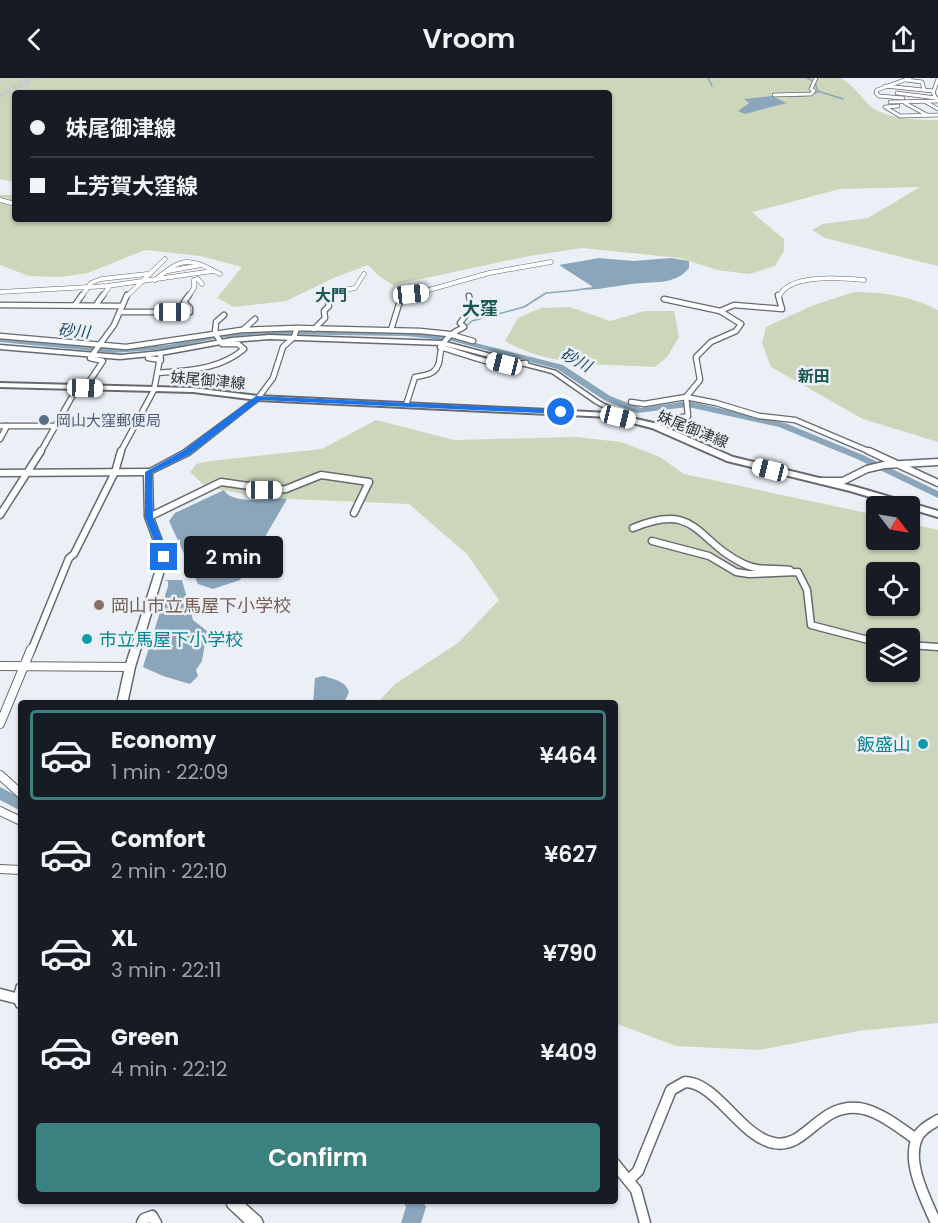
<!DOCTYPE html>
<html lang="en">
<head>
<meta charset="utf-8">
<style>
	:root { --surface:#171b24; --page:#242831; --text:#f1f3f6; --muted:#9ea1a6; --line:#363941; --accent:#3a827f }
	body { margin:0; font-family:Poppins,"Noto Sans JP",sans-serif; background:var(--page); color:var(--text); height:100vh; display:flex; flex-direction:column; font-size:22px; white-space:nowrap }
	* { box-sizing:border-box; margin:0 }
	p { font-size:20px; color:var(--muted) }
	.icon { flex:none; width:33px; height:33px; fill:none; stroke:currentColor; stroke-width:2; stroke-linecap:round; stroke-linejoin:round }
	.map { position:relative; flex:1; overflow:hidden }
	.panel { position:absolute; left:18px; top:622px; width:600px; height:504px; display:flex; flex-direction:column; background:var(--surface); border-radius:6px; box-shadow:0 2px 4px #0004 }
	.panel>* { flex:none }
	.hud { position:absolute; left:12px; top:12px; width:600px; height:132px; border-radius:6px; box-shadow:0 2px 4px #0004; display:grid; align-content:center; height:132px; padding:0 18px; background:var(--surface) }
	.needle { width:39px; rotate:121deg }
	.fabs { position:absolute; left:866px; top:418px; display:grid; gap:12px }
	.fabs a { display:grid; place-items:center; width:54px; height:54px; border-radius:6px; background:var(--surface); box-shadow:0 2px 4px #0004; font-size:30px }
	.end { position:absolute; width:27px; height:27px; margin:-14px; border:8px solid #1a73e8; background:#fff; box-shadow:0 0 0 3px #fff }
	.from { border-radius:50% }
	.bubble { position:absolute; height:42px; border-radius:6px; background:var(--surface); box-shadow:0 2px 4px #0004; font-size:20px; font-weight:600; line-height:42px; text-align:center }
	.car { position:absolute; width:18px; height:36px; margin:-18px -9px; border-radius:8px; box-shadow:0 0 4px 2px #0007; background:linear-gradient(#fff 24%,#345 0 40%,#fff 0 76%,#345 0 86%,#fff 0) }
	.hud b { display:flex; align-items:center; gap:21px; height:57px; font-size:22px }
	.hud b+b { border-top:2px solid var(--line) }
	.hud i { width:15px; height:15px; background:var(--text) }
	ul { padding:10px 0 0; list-style:none }
	li { display:flex; align-items:center; gap:18px; height:90px; margin:0 12px 9px; padding:0 6px; border:3px solid transparent; border-radius:6px }
	li div { flex:1 }
	li b { display:block; font-size:22px }
	li em { font-style:normal; font-weight:600 }
	li.active { border-color:var(--accent) }
	li>.icon { width:54px; height:54px; stroke-width:1.5 }
	.button { display:flex; gap:12px; margin-top:auto; padding:12px 18px }
	.button a { flex:1; height:69px; border-radius:6px; background:var(--accent); color:#fff; font-size:24px; font-weight:600; line-height:69px; text-align:center }
	header { display:flex; justify-content:space-between; align-items:center; height:78px; padding:0 18px; background:var(--surface); font-size:27px; font-weight:600 }
	.map>svg:first-child { display:block }
</style>
</head>
<body>
<header><svg class="icon" aria-label="back" viewBox="0 0 24 24"><path d="M15 5l-7 7 7 7"/></svg>Vroom<svg class="icon" aria-label="share" viewBox="0 0 24 24"><path d="M12 15V3M7 8l5-5 5 5M5 13v7h14v-7"/></svg></header>
<div class="map">
<svg width="938" height="1145" viewBox="0 0 938 1145">
	<rect width="100%" height="100%" fill="#ebf0f6"/>
	<g fill="#ccd6bb" fill-rule="evenodd">
		<path d="M0,0H841C853,7 859,17 869,27C884,41 918,42 938,42V188L825,160L812,152L823,146L868,140L920,109L840,111L752,134L784,161V173L775,188L749,196L717,192L680,180L582,170L529,178L393,207L379,198L368,187L336,199L286,223L234,229L217,220L242,189L200,178L145,172L88,195L60,199L29,198L0,187V117H15V141H609V15H15V104L0,101ZM772,18L786,25C771,28 754,37 738,33L749,25L745,21Z"/>
		<path d="M854,214C884,214 911,218 938,232V364L863,341L771,289L762,265L766,249L811,228Z"/>
		<path d="M570,229L610,243L645,233H674L679,259L667,279L655,289C606,286 548,289 505,263L518,240L541,230Z"/>
		<path d="M376,342L454,362L576,359L621,364L660,379L684,396L876,437V462H909V445L938,452V945L858,953L759,972L676,968L615,945V626L377,625L395,606L458,565L499,522L467,476L409,426L266,420L206,409L190,394L196,386L210,383L322,371ZM876,495H909V528H876ZM876,561H909V594H876Z"/>
	</g>
	<g fill="#8ba6ba">
		<path d="M772,18L787,25L745,36L738,33L749,25L744,21Z"/>
		<path d="M599,180L633,183L671,180L689,183V190C675,208 651,203 632,206C615,208 598,212 580,212L577,211L593,209L559,187Z"/>
		<path d="M224,412C234,429 272,418 287,421L240,502L213,511L198,506L169,443L175,435Z"/>
		<path d="M163,502H182L193,542L207,553L202,583L196,592L198,598L190,606L163,598L143,589L168,508V503Z"/>
		<path d="M323,598C333,601 346,603 349,614L344,625H313L315,600Z"/>
	</g>
	<g fill="none" stroke-linecap="round" stroke-linejoin="round">
		<g stroke="#8ba6ba" stroke-width="1.5">
			<path d="M708,0L712,8"/>
			<path d="M818,13L843,21"/>
			<path d="M783,18H803L818,14L815,4L807,0"/>
			<path d="M465,249L472,243L524,229L546,215L579,212"/>
		</g>
		<g fill="#8ba6ba" fill-rule="evenodd">
			<path d="M262,252L406,254L452,259L563,287L610,318L641,330L688,323L785,345L863,377L938,413V420L857,381L779,349L688,329L637,335L604,322L557,291L452,263L406,258L262,256L218,260L168,271L113,275L0,264V260L113,271L168,267L218,256Z"/>
			<path d="M0,709L21,720V733L0,722Z"/>
			<path d="M404,1124H423L426,1129L421,1145H401L406,1129Z"/>
		</g>
		<path stroke="#c5cacf" stroke-width="5" stroke-dasharray="5 2" stroke-linecap="butt" d="M0,18L34,0"/>
		<defs>
			<g id="street-far5">
				<path d="M906,2L922,4L924,12"/>
				<path d="M885,8L933,13"/>
				<path d="M897,15L936,20"/>
				<path d="M774,17L811,16L814,13L811,11L816,0"/>
				<path d="M879,18L903,20"/>
				<path d="M879,18L876,15L877,12L910,0"/>
				<path d="M890,24L938,23L933,15L938,1"/>
				<path d="M926,24L938,31"/>
				<path d="M905,25L927,37"/>
				<path d="M898,28L885,29L900,38L938,37"/>
			</g>
			<g id="street-far4">
				<path d="M0,122L15,126"/>
				<path d="M168,193L201,187"/>
				<path d="M155,202C183,179 188,179 220,196"/>
				<path d="M0,214L107,208L213,193"/>
				<path d="M81,219L91,205L101,201L147,196"/>
				<path d="M102,219L109,209"/>
				<path d="M126,219L165,181"/>
				<path d="M188,219L194,210V202L198,201L202,206"/>
				<path d="M331,219L340,213L355,210L364,196"/>
				<path d="M404,219L489,195L551,184"/>
				<path d="M779,219C788,195 843,200 864,202"/>
			</g>
			<g id="street-far3">
				<path d="M664,221L720,233L741,246L736,253L711,264L696,279L700,302L686,319"/>
				<path d="M0,227L122,228"/>
				<path d="M75,227L82,217"/>
				<path d="M96,227L103,217"/>
				<path d="M720,233L734,227L782,231L778,217"/>
				<path d="M120,234H190V230L184,224L189,217"/>
				<path d="M244,251L255,241"/>
				<path d="M314,251L325,240L324,233L329,228L328,222L332,217"/>
				<path d="M391,252L399,226L406,217"/>
				<path d="M0,258L126,269L241,252L297,250L420,253L449,256L473,263"/>
				<path d="M440,269C467,276 498,292 526,285"/>
				<path d="M148,277V280L161,282"/>
				<path d="M158,295C189,292 219,292 244,271L238,266H222L215,255L216,244L224,237"/>
				<path d="M85,310L103,283L90,280L114,247L127,217"/>
				<path d="M258,320L273,300L283,269L294,259L297,250"/>
				<path d="M631,324L644,326L686,319L716,325L759,338L795,342L873,375"/>
				<path d="M406,327L415,299C421,298 429,297 433,294C448,282 428,266 464,249L460,245L472,229L469,218"/>
				<path d="M0,348H55"/>
				<path d="M655,348L662,343L688,338L686,319"/>
				<path d="M0,361L7,348"/>
				<path d="M40,375L77,310"/>
				<path d="M120,375L154,312L161,275"/>
			</g>
			<g id="street-far2">
				<path d="M869,373L938,405"/>
				<path d="M0,395L148,394"/>
				<path d="M821,403H843L867,391L884,387L938,384"/>
				<path d="M0,437L41,373"/>
				<path d="M149,439L221,404L276,412L286,411L321,397L369,404L354,435"/>
				<path d="M633,450C698,423 695,463 744,486C757,493 775,490 790,492"/>
				<path d="M652,463L709,478L736,494L749,496L798,494L807,512L811,547L876,564"/>
				<path d="M909,567L938,569"/>
				<path d="M31,573L69,480L74,476L115,394L121,373"/>
			</g>
			<g id="street-far1">
				<path d="M0,588L130,589"/>
				<path d="M0,646L31,571"/>
				<path d="M0,697L21,716"/>
				<path d="M0,733L21,743"/>
				<path d="M0,791L21,792"/>
			</g>
			<g id="street">
				<path d="M0,916L19,921"/>
				<path d="M615,1086L636,1112L645,1145"/>
				<path d="M630,1101L638,1093L671,1012L685,1004C716,1004 741,1059 774,1065C807,1072 820,1021 864,1031C883,1036 900,1050 916,1061"/>
				<path d="M142,1145L144,1141L152,1138L156,1145"/>
				<path d="M936,1145C926,1122 906,1085 917,1060C921,1051 930,1047 938,1042"/>
			</g>
			<g id="secondary">
				<path d="M269,257L442,263L556,293L599,323L636,343L635,344H631L595,325L552,295L442,267L269,261L232,264L161,277L120,281L0,271V267L120,277L161,273L232,260Z"/>
				<path d="M258,318L260,319V321L189,377L152,395L153,439L168,479L135,589L127,626H117L125,589L160,479L145,439L144,394L183,373Z"/>
				<path d="M21,905V931L17,929L13,921L17,907Z"/>
				<path d="M226,1124H243L261,1140L263,1145H245L228,1129Z"/>
			</g>
			<path id="primary" d="M0,305L193,310L258,318L609,335L658,346L733,379L856,409L938,433V439L850,413L727,383L652,350L609,339L258,322L193,314L0,309Z"/>
		</defs>
		<use href="#street-far5" stroke="#666a70" stroke-width="4.5"/>
		<use href="#street-far4" stroke="#666a70" stroke-width="5"/>
		<use href="#street-far3" stroke="#666a70" stroke-width="7"/>
		<use href="#street-far2" stroke="#666a70" stroke-width="9"/>
		<use href="#street-far1" stroke="#666a70" stroke-width="10"/>
		<use href="#street" stroke="#666a70" stroke-width="13"/>
		<use href="#secondary" stroke="#666a70" stroke-width="3"/>
		<use href="#primary" stroke="#666a70" stroke-width="4"/>
		<use href="#street-far5" stroke="#fff" stroke-width="3"/>
		<use href="#street-far4" stroke="#fff" stroke-width="4"/>
		<use href="#street-far3" stroke="#fff" stroke-width="4.5"/>
		<use href="#street-far2" stroke="#fff" stroke-width="6"/>
		<use href="#street-far1" stroke="#fff" stroke-width="8"/>
		<use href="#street" stroke="#fff" stroke-width="10"/>
		<use href="#secondary" fill="#fff" fill-rule="evenodd"/>
		<use href="#primary" fill="#fff" fill-rule="evenodd"/>
	</g>
	<path fill="#1a73e8" d="M256,318L561,332L564,334L561,336L260,322L189,377L152,395L153,439L169,479L161,481L145,439V394L183,373Z"/>
	<circle fill="#5c6f8a" stroke="#ebf0f6" stroke-width="2" cx="44" cy="342" r="6"/>
	<circle fill="#8d6e63" stroke="#ebf0f6" stroke-width="2" cx="99" cy="527" r="6"/>
	<g fill="#0f9aa8" stroke="#ebf0f6" stroke-width="2">
		<circle cx="87" cy="561" r="6"/>
		<circle cx="923" cy="666" r="6"/>
	</g>
	<g text-anchor="middle" dominant-baseline="central" stroke-width="5" stroke-linejoin="round" paint-order="stroke">
		<g font-size="15" fill="#2f3033" stroke="#ebf0f6">
			<text transform="translate(208 302) rotate(5)">妹尾御津線</text>
			<text transform="translate(693 351) rotate(22)">妹尾御津線</text>
		</g>
		<g font-size="15" fill="#4e5e75" stroke="#ebf0f6" text-anchor="start">
			<text x="56" y="342">岡山大窪郵便局</text>
		</g>
		<g font-size="16" font-weight="bold" fill="#1b5654" stroke="#ebf0f6">
			<text x="331" y="217">大門</text>
			<text x="814" y="298">新田</text>
		</g>
		<g font-size="16" font-style="italic" fill="#1e4b6a" stroke="#ebf0f6">
			<text transform="translate(74 253) rotate(5)">砂川</text>
			<text transform="translate(576 282) rotate(28)">砂川</text>
		</g>
		<g font-size="18" font-weight="bold" fill="#1b5654" stroke="#ebf0f6">
			<text x="480" y="230">大窪</text>
		</g>
		<g font-size="18" fill="#785e54" stroke="#ebf0f6" text-anchor="start">
			<text x="111" y="527">岡山市立馬屋下小学校</text>
		</g>
		<g font-size="18" fill="#0d838f" stroke="#ebf0f6" text-anchor="start">
			<text x="99" y="561">市立馬屋下小学校</text>
			<text x="911" y="666" text-anchor="end">飯盛山</text>
		</g>
	</g>
</svg>
<div class="fabs">
<a><svg class="needle" viewBox="-14 -14 28 28"><path d="M0-13l5 13h-10z" fill="#e53935"/><path d="M0 13l5-13h-10z" fill="#9ea1a6"/></svg></a>
<a><svg class="icon" aria-label="locate" viewBox="0 0 24 24"><circle cx="12" cy="12" r="6"/><path d="M12 2v4M12 18v4M2 12h4M18 12h4"/></svg></a>
<a><svg class="icon" aria-label="layers" viewBox="0 0 24 24"><path d="M12 4l9 5-9 5-9-5zM3 14l9 5 9-5"/></svg></a>
</div>
<i class="end from" style="left:561px;top:334px"></i>
<i class="end" style="left:164px;top:479px"></i>
<div class="bubble" style="left:184px;top:458px;width:99px">2 min</div>
<i class="car" style="left:411px;top:216px;rotate:84deg"></i>
<i class="car" style="left:172px;top:234px;rotate:90deg"></i>
<i class="car" style="left:504px;top:286px;rotate:284deg"></i>
<i class="car" style="left:85px;top:310px;rotate:92deg"></i>
<i class="car" style="left:618px;top:339px;rotate:104deg"></i>
<i class="car" style="left:770px;top:392px;rotate:284deg"></i>
<i class="car" style="left:264px;top:412px;rotate:90deg"></i>
<div class="hud">
<b><i class="from"></i>妹尾御津線</b>
<b><i></i>上芳賀大窪線</b>
</div>
<section class="panel">
<ul>
<li class="active"><svg class="icon" aria-label="car" viewBox="0 0 24 24"><path d="M5 17H2v-5l4-1 3-4h7l3 4 3 1v5h-3M9 17h6M6 11h13"/><circle cx="7" cy="17" r="2"/><circle cx="17" cy="17" r="2"/></svg><div><b>Economy</b><p>1 min · 22:09</p></div><em>¥464</em></li>
<li><svg class="icon" aria-label="car" viewBox="0 0 24 24"><path d="M5 17H2v-5l4-1 3-4h7l3 4 3 1v5h-3M9 17h6M6 11h13"/><circle cx="7" cy="17" r="2"/><circle cx="17" cy="17" r="2"/></svg><div><b>Comfort</b><p>2 min · 22:10</p></div><em>¥627</em></li>
<li><svg class="icon" aria-label="car" viewBox="0 0 24 24"><path d="M5 17H2v-5l4-1 3-4h7l3 4 3 1v5h-3M9 17h6M6 11h13"/><circle cx="7" cy="17" r="2"/><circle cx="17" cy="17" r="2"/></svg><div><b>XL</b><p>3 min · 22:11</p></div><em>¥790</em></li>
<li><svg class="icon" aria-label="car" viewBox="0 0 24 24"><path d="M5 17H2v-5l4-1 3-4h7l3 4 3 1v5h-3M9 17h6M6 11h13"/><circle cx="7" cy="17" r="2"/><circle cx="17" cy="17" r="2"/></svg><div><b>Green</b><p>4 min · 22:12</p></div><em>¥409</em></li>
</ul>
<div class="button"><a>Confirm</a></div>
</section>
</div>
</body>
</html>
